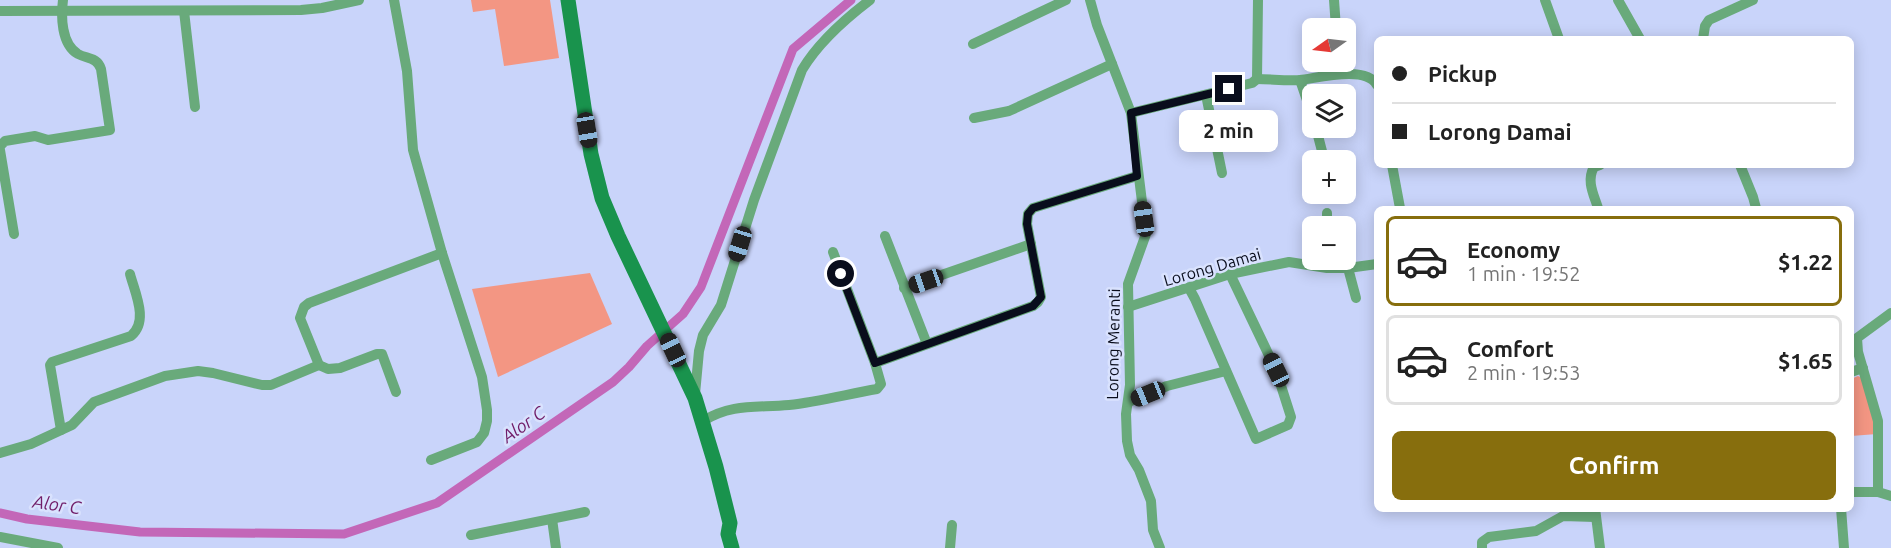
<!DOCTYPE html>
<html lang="en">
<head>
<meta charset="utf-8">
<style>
	:root { --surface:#fff; --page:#f2f2f2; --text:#222; --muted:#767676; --line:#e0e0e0; --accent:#876e0d }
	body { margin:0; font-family:Ubuntu,sans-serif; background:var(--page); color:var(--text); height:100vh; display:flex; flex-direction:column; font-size:22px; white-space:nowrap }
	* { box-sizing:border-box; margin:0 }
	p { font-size:20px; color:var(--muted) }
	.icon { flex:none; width:33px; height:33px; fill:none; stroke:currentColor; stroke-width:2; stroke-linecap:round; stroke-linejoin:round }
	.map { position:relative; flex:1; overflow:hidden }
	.sheet { position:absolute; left:1374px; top:206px; width:480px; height:306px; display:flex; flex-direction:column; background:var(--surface); border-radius:9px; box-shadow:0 3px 15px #0003 }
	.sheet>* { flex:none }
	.banner { position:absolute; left:1374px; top:36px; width:480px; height:132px; border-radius:9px; box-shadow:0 3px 15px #0003; display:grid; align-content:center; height:132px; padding:0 18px; background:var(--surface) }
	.needle { width:39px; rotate:256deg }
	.fabs { position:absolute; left:1302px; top:18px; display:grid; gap:12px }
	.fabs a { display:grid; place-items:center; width:54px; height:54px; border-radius:9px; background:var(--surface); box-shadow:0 3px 15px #0003; font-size:30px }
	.end { position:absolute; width:27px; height:27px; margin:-14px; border:8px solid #090d1c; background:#fff; box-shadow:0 0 0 3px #fff }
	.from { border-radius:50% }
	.bubble { position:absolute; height:42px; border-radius:9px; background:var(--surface); box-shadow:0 3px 15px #0003; font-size:20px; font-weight:600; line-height:42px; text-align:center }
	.car { position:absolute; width:18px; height:36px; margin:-18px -9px; border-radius:8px; box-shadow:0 0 4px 2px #0007; background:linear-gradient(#222 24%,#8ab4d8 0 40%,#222 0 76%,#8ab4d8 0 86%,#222 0) }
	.banner b { display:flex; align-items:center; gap:21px; height:57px; font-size:22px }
	.banner b+b { border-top:2px solid var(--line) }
	.banner i { width:15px; height:15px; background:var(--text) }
	ul { padding:10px 0 0; list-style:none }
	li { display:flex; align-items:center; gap:18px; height:90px; margin:0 12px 9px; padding:0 6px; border:3px solid var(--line); border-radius:9px }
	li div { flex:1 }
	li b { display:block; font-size:22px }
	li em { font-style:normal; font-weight:600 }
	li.selected { border-color:var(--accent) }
	li>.icon { width:54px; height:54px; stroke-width:1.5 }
	.action { display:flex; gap:12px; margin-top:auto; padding:12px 18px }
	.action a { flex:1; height:69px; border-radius:9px; background:var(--accent); color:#fff; font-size:24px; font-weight:600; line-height:69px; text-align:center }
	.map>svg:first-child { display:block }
</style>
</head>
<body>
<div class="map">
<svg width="1891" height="548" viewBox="0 0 1891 548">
	<rect width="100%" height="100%" fill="#c9d4fa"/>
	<g fill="#f39683">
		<path d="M471,0H550L559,58L504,66L495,9L473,12Z"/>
		<path d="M590,273L612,324L498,377L472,289Z"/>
		<path d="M1858,376L1862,378L1877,434L1851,436V379Z"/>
	</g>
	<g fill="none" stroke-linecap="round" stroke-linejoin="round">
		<path stroke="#c367b8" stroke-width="9" d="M0,513L27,519L140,532L344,534L437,503L613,382L629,367L647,346L683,314L701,287L793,49L851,0"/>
		<g stroke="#69aa7b" stroke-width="10">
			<path d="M394,0L407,71L413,150L442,253L482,377L487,410V421L484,433L477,442L431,460"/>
			<path d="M1090,0L1097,25L1131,113L1146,234L1128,284L1130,385L1126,414L1127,441L1130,455L1139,470L1151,501L1153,530L1160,548"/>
			<path d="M1334,0L1336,28"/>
			<path d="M1545,0L1559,39"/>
			<path d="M1618,0L1640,39"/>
			<path d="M0,11L301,10L322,8L359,0"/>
			<path d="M184,11L195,107"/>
			<path d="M1703,39L1705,26L1709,20L1753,0"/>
			<path d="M973,44L1066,0"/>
			<path d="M1337,74V62"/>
			<path d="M1257,79C1271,79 1286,81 1300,80C1318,78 1366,65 1377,85"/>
			<path d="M1300,80L1312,115"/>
			<path d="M1206,95L1222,173"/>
			<path d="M1131,113L1252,83L1257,79L1258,0"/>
			<path d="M974,118L1009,111L1112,64"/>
			<path d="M1316,128L1323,155"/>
			<path d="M0,146L5,141L35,136L48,140L110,130L101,69C97,57 87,59 78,54C61,44 61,16 63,0"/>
			<path d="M0,150L14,234"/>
			<path d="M1392,165L1400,208"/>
			<path d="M1740,165L1753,197L1756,208"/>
			<path d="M1598,208C1594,195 1586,181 1594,167L1600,165"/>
			<path d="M1327,226V213"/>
			<path d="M885,236L927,344"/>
			<path d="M1348,268L1356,298"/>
			<path d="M904,288L1031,244"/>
			<path d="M1189,288L1195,299L1256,439L1288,425L1291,417L1276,370L1230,274"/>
			<path d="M1128,307L1230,274L1289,262L1327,268H1348L1377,264"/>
			<path d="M875,363L1033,306L1038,302L1041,297L1027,224L1028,214L1033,208L1137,176"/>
			<path d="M1851,372L1863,368"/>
			<path d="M396,392L382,354H377L340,368L328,369L319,365L300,318L304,307L309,303L442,253"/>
			<path d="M695,394L699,351L703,335L721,305L754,200L802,70C818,43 845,19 870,0"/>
			<path d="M1128,402L1167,386L1226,371"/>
			<path d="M703,421C732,403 757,408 789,405C818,402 848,394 877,389L881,384L875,363L833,252"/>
			<path d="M61,430L50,365L52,362L131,336C149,321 135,293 130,274"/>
			<path d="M0,453L31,444L72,425L94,402L165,376L198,371L213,373L262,385H271L319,365"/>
			<path d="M1851,492H1878L1891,496"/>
			<path d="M1878,492V421L1858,352L1857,338L1891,313"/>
			<path d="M1595,508L1600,548"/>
			<path d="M1841,508L1844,548"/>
			<path d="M552,519L556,548"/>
			<path d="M471,535L585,512"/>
			<path d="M0,537L58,548"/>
			<path d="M950,548L952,525"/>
			<path d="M1482,548V542L1489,537L1536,531L1563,516L1595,517"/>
		</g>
		<path stroke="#19934d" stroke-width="15" d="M568,0L591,154L602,198L618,236L695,398L716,467L730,523L728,534L732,548"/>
	</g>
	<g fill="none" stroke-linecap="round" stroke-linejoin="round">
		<path stroke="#090d1c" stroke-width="8" d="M841,274L875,363L1033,306L1041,297L1027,224L1028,214L1033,208L1137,176L1131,113L1229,89"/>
	</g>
	<g text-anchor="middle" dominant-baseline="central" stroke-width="5" stroke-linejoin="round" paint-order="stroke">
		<g font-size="16" fill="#090d1c" stroke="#d9e2fe">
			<text transform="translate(1212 267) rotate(-16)">Lorong Damai</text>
			<text transform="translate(1113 344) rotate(-89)">Lorong Meranti</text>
		</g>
		<g font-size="18" font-style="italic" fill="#701c68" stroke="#d9e2fe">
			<text transform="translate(523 424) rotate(-35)">Alor C</text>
			<text transform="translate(57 504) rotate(8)">Alor C</text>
		</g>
	</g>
</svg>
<div class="fabs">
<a><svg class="needle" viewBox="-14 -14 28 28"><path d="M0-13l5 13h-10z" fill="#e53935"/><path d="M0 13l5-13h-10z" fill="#767676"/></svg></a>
<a><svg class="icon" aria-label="layers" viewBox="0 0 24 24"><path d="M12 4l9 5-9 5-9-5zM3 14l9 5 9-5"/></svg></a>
<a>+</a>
<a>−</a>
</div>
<i class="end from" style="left:841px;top:274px"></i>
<i class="end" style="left:1229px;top:89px"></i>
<div class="bubble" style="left:1179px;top:110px;width:99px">2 min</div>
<i class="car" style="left:587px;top:130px;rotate:171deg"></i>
<i class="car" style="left:1144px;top:219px;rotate:352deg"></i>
<i class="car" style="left:740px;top:244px;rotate:197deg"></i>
<i class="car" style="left:926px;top:281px;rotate:251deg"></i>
<i class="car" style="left:673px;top:350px;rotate:335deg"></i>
<i class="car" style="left:1276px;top:370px;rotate:334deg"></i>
<i class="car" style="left:1148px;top:394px;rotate:248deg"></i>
<div class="banner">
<b><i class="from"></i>Pickup</b>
<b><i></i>Lorong Damai</b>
</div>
<section class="sheet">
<ul>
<li class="selected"><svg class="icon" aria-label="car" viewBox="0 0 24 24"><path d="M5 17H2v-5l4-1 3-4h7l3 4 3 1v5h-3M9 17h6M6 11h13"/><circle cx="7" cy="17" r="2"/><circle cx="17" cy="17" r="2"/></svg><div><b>Economy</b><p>1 min · 19:52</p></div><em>$1.22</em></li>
<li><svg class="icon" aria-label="car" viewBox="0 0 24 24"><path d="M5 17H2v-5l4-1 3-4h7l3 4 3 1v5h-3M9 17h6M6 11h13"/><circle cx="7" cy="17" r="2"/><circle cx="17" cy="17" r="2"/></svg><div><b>Comfort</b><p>2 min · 19:53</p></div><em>$1.65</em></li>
</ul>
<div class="action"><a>Confirm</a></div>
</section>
</div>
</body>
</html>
